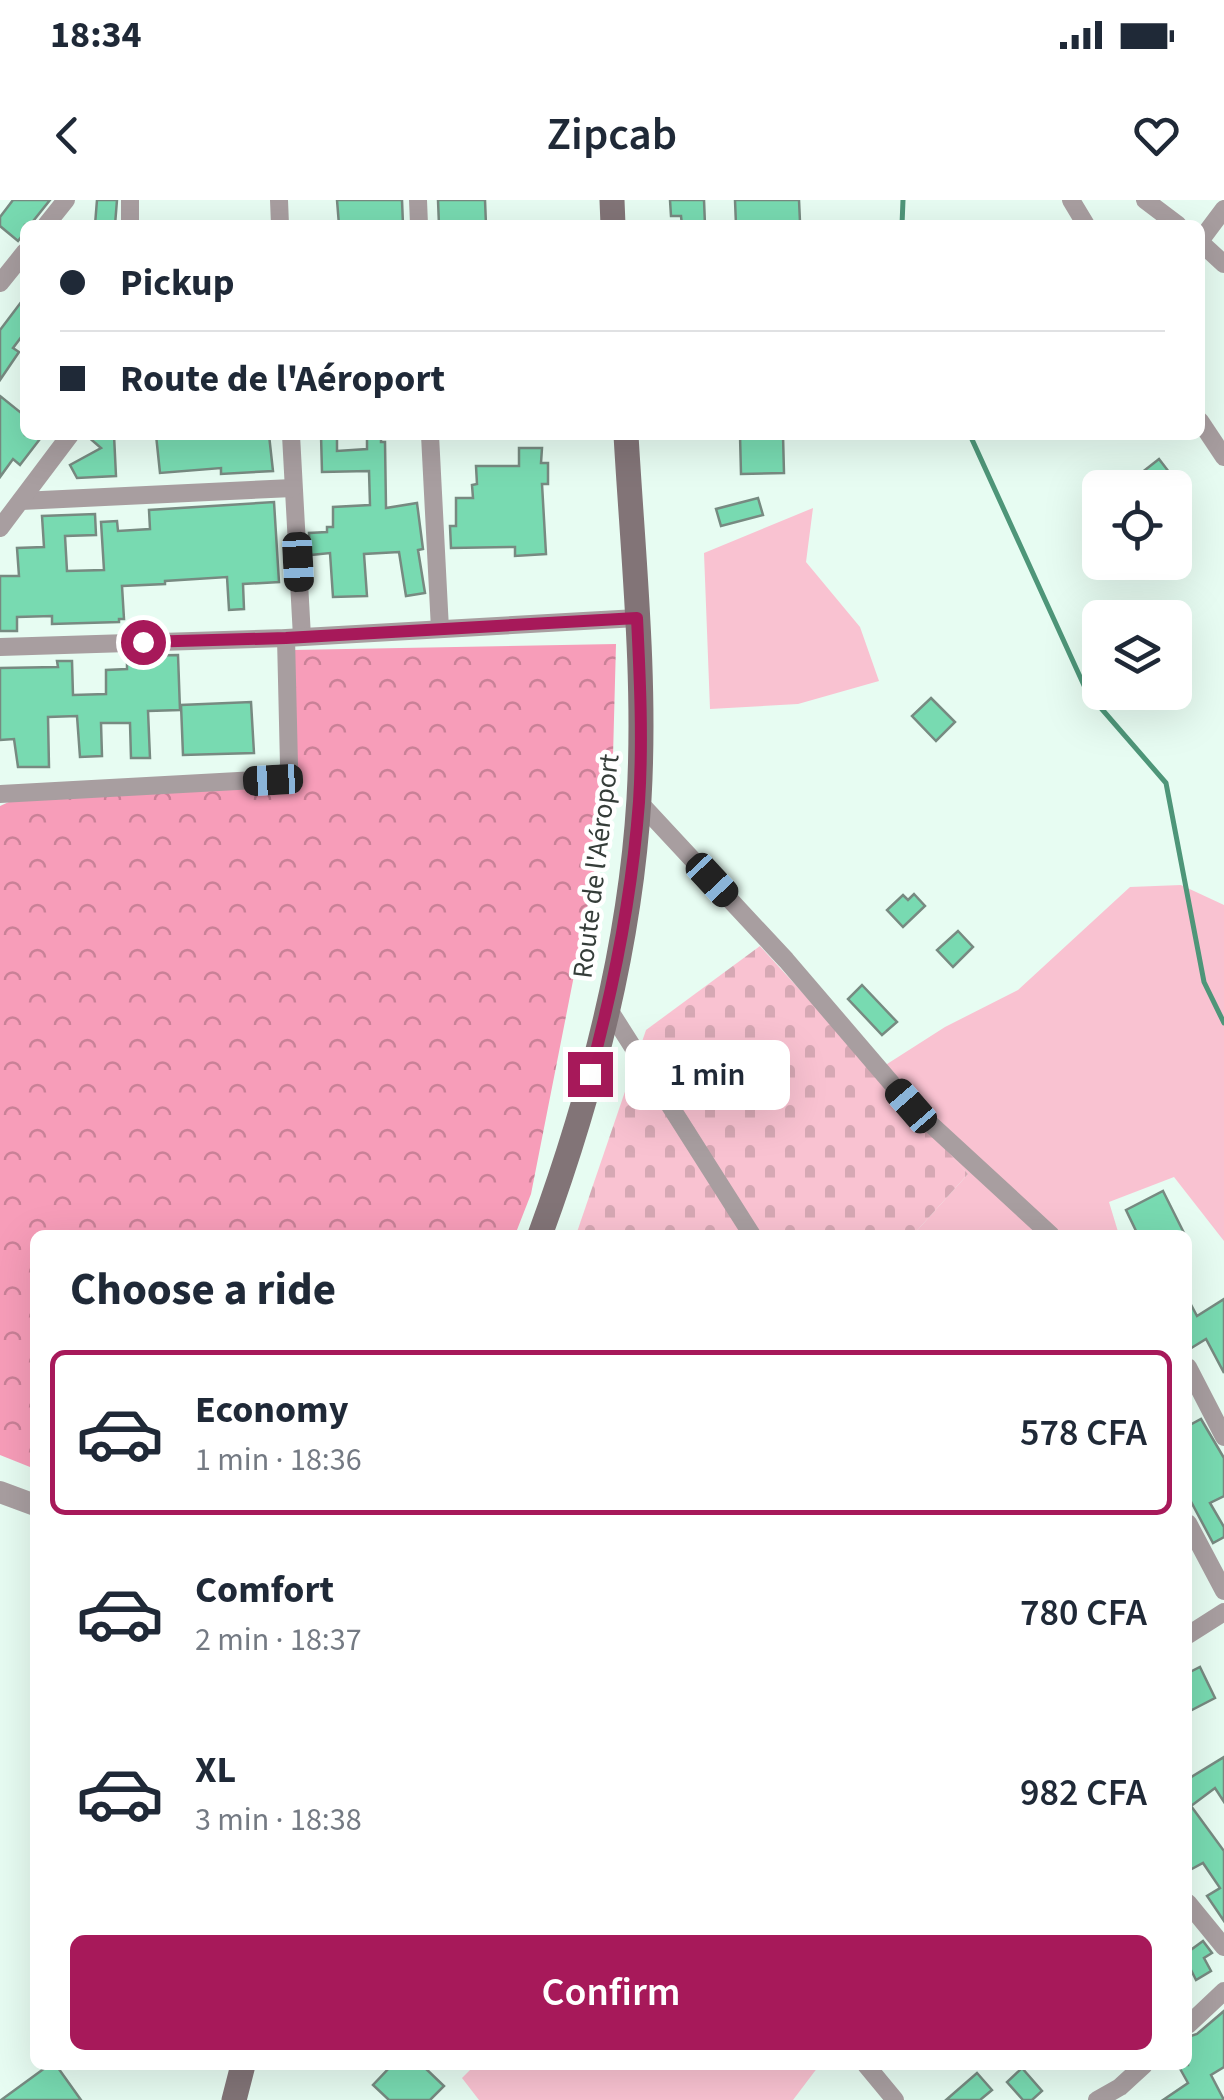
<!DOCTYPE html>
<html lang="en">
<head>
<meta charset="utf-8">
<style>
	:root { --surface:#fff; --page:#f6f6f7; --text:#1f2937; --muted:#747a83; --line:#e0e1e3; --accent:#a7195a }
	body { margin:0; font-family:"Source Sans 3",sans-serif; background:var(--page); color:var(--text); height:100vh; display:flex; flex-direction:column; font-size:38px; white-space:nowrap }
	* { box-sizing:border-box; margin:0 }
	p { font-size:32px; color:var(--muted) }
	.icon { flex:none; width:55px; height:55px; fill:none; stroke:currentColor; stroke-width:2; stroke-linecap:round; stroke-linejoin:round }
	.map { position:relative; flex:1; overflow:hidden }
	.sheet { position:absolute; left:30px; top:1030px; width:1162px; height:840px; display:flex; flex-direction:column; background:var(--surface); border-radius:15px; box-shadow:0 10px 40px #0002 }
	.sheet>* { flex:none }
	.guide { position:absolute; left:20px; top:20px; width:1185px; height:220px; border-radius:15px; box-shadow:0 10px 40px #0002; display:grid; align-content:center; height:220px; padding:0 40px; background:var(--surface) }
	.controls { position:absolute; left:1082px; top:270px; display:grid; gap:20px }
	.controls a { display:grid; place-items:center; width:110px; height:110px; border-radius:15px; background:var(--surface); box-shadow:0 10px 40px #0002; font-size:50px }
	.end { position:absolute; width:45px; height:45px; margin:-22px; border:12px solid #a7195a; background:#fff; box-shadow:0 0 0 5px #fff }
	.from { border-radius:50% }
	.bubble { position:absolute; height:70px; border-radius:15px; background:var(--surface); box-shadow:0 10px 40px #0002; font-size:32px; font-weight:600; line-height:70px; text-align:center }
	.car { position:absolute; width:30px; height:60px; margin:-30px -15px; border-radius:12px; box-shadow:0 0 8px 2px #0007; background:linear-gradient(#222 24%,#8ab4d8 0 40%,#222 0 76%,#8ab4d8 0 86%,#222 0) }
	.guide b { display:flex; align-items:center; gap:35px; height:95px; font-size:38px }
	.guide b+b { border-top:2px solid var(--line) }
	.guide i { width:25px; height:25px; background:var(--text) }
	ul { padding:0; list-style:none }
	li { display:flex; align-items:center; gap:30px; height:165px; margin:0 20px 15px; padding:0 20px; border:5px solid transparent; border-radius:15px }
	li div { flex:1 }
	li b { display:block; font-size:38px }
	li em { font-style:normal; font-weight:600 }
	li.current { border-color:var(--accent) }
	li>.icon { width:90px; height:90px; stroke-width:1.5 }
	h2 { padding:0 40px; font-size:45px; line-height:120px }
	.cta { display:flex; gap:20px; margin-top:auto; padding:20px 40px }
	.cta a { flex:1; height:115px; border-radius:15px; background:var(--accent); color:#fff; font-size:40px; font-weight:600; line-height:115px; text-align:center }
	.status { display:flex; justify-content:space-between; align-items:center; height:70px; padding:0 50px; background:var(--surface); direction:ltr }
	.status svg { height:28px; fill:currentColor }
	header { display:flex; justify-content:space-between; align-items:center; height:130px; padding:0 40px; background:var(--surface); font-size:45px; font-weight:600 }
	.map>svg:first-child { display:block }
</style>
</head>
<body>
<div class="status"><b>18:34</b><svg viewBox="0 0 49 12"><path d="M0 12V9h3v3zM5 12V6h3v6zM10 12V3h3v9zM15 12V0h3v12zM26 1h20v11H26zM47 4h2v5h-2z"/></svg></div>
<header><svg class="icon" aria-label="back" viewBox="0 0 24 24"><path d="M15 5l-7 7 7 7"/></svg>Zipcab<svg class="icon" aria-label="heart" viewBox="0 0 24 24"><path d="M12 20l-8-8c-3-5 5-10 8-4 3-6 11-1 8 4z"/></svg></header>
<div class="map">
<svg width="1224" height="1900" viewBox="0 0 1224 1900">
	<defs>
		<pattern id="forest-crowns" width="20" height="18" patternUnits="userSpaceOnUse" patternTransform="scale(2.5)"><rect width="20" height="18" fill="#f79db9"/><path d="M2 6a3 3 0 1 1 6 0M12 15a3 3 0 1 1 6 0" fill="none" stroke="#c98197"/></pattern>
		<pattern id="cemetery-stones" width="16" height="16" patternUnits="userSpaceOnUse" patternTransform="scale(2.5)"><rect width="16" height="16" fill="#f9c2d1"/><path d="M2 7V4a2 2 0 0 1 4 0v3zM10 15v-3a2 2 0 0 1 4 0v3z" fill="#d6a8b4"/></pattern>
	</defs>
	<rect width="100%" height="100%" fill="#e7fcf2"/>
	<g fill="#f9c2d1">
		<path d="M813,308L806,362L860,427L879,481L798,504L710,509L704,353Z"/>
		<path d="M1181,685L1224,705V1041L1174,977L1109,1002L1119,1035H913L968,974L873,873L945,827L1018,790L1130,687Z"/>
		<path d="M475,1865H817L818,1867L793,1900H479L462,1878Z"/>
	</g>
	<path fill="url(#forest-crowns)" d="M616,444L613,556L593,679L531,994L515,1035H35V1269L0,1255V606L11,601L294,585L292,450Z"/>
	<path fill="url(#cemetery-stones)" d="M760,746L968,974L913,1035H576L646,830Z"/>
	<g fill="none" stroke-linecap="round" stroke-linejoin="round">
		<g stroke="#4e9679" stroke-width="5">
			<path d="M902,25L903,0"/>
			<path d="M970,235L1087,492L1166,583L1204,782L1224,823"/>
		</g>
	</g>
	<g fill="#78dab1" stroke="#778a81" stroke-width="2.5">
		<path d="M13,0H50L30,25H25V32L18,41L0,26V17Z"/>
		<path d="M97,0H117L115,25H95Z"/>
		<path d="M337,0H402L403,25H339Z"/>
		<path d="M438,0H485L486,25H439Z"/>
		<path d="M670,0H704L705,25H682L681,16H671Z"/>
		<path d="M735,0H799L800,22L736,25Z"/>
		<path d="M25,97V132L13,148L19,152L0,180V130Z"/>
		<path d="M0,196L25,216V235H43L20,265L13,259L0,277Z"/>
		<path d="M86,235H114L116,276L77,278L70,265L101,248Z"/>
		<path d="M156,235H269L273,271L221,274V268L160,273Z"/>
		<path d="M321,235H337V251L367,249V235H381V242H385L386,308L417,303L423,349L418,350L425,393L406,396L399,352L364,354L367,396L333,397L330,353L310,355L309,333L327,332V327H333V307L370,305L369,271L322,272Z"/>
		<path d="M740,235H783L784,273L741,274Z"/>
		<path d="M519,248H542L541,263H548V284H542L546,354L515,356V347L451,348L450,326H456V298H473L472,285L477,284L476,266H519Z"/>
		<path d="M1159,259L1172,276L1164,282L1168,288H1122Z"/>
		<path d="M758,298L763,315L721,326L716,309Z"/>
		<path d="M274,302L279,382L243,384L244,409L229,410L227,377L165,381V384L122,386L124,419H119V422L52,424V416L17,417V431H0V376H19L17,348L44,347L42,316L95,314L96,335L65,336L67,371L104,370L101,322L117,321L118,331L150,329L149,310Z"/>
		<path d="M178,455L180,510L148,511L150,558H131L130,523H101L102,556L80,557L77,516L48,517L49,567H18L14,539L0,540V468L58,467L57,461H72L73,495L106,494V470L127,469V456Z"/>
		<path d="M931,498L955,522L936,541L912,516Z"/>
		<path d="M251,502L254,553L183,555L181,505Z"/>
		<path d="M914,694L925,706L903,727L887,710L903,695L908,700Z"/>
		<path d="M958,731L973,747L953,767L937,750Z"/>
		<path d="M862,785L897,822L882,835L848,799Z"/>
		<path d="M1163,991L1185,1035H1138L1126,1010Z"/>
		<path d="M1188,1099L1197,1116L1224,1099V1173L1206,1139L1188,1150Z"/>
		<path d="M1201,1219L1224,1258V1296L1210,1303L1224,1327V1337L1213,1343L1188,1296V1226Z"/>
		<path d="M1200,1467L1215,1498L1188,1512V1473Z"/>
		<path d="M1224,1557V1602L1215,1588L1191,1606L1224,1651V1721L1207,1696L1220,1688L1203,1663L1188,1671V1579Z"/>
		<path d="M1203,1741L1212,1753L1204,1758L1211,1771L1196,1780L1188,1764V1752Z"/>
		<path d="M1224,1811V1867L1211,1875L1224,1900H1163L1188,1883L1178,1865H1188V1837L1197,1834Z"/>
		<path d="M49,1865H56L81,1900H1Z"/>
		<path d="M392,1865H422L444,1886L430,1900H389L373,1885Z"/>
		<path d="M1022,1868L1042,1891L1032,1900H1023L1007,1882Z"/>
		<path d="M977,1873L992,1890L980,1900H946Z"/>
	</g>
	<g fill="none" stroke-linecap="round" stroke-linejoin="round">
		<g stroke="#a89ea0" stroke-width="18">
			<path d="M130,0V25"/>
			<path d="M279,0L280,25"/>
			<path d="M418,0L419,25"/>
			<path d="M1071,0L1086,25"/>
			<path d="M1145,0L1178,25"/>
			<path d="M46,25L66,0"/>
			<path d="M1200,41L1224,9"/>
			<path d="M1200,42L1224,64"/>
			<path d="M0,83L25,52"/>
			<path d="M1200,221L1224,257"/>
			<path d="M291,235L302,437"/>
			<path d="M430,235L440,429"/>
			<path d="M21,301L293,288"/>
			<path d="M0,328L70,235"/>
			<path d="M0,447L286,438L637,418"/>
			<path d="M0,594L273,579L286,574L289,565L286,438"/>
			<path d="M639,602L786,760L911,906L1051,1035"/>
			<path d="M608,808L752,1035"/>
			<path d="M1188,1167L1224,1237"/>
			<path d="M1188,1323L1224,1391"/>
			<path d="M1188,1435L1224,1412"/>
			<path d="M1188,1703L1224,1747"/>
			<path d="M1188,1825L1224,1791"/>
			<path d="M866,1865L895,1900"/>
			<path d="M1097,1900L1120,1887L1144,1865"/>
		</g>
		<path stroke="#a89ea0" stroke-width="22" d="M0,1292L35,1305"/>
		<g stroke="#827477" stroke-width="25">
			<path d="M612,0L613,25"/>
			<path d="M540,1035C591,896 630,747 639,599C646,478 633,356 626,235"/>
			<path d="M234,1900L243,1865"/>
		</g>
	</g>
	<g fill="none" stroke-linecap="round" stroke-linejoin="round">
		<path stroke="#a7195a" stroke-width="12" d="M143,442L286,438L637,418C640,479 643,541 639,602C632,694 614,786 590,874"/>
	</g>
	<g text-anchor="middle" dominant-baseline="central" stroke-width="9" stroke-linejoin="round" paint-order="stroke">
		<g font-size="28" fill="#353d39" stroke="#fff">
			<text transform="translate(596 666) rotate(-83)">Route de l'Aéroport</text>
		</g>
	</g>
</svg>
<div class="controls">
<a><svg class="icon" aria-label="locate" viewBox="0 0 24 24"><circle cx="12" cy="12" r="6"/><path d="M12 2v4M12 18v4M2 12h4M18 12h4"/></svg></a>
<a><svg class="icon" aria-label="layers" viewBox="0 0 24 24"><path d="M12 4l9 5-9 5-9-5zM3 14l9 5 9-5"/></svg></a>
</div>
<i class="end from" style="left:143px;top:442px"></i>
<i class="end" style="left:590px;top:874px"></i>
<div class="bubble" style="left:625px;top:840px;width:165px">1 min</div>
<i class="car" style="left:298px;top:362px;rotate:177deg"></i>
<i class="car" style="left:273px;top:580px;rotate:267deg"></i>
<i class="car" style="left:712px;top:680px;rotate:137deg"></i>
<i class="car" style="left:911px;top:906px;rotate:319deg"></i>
<div class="guide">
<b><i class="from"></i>Pickup</b>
<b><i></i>Route de l'Aéroport</b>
</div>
<section class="sheet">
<h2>Choose a ride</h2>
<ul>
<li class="current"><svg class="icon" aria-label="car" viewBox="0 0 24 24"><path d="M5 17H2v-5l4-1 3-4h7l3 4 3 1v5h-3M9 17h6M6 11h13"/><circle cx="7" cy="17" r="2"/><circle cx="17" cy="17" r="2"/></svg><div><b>Economy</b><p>1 min · 18:36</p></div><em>578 CFA</em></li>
<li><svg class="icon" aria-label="car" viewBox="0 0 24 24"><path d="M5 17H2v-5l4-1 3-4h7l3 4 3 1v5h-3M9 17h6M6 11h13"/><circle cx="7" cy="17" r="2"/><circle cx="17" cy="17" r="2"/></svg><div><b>Comfort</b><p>2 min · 18:37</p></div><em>780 CFA</em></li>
<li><svg class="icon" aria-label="car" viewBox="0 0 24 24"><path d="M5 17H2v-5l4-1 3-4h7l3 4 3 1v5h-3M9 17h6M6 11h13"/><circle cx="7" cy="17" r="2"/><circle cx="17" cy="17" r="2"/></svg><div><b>XL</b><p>3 min · 18:38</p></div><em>982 CFA</em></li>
</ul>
<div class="cta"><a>Confirm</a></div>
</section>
</div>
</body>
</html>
